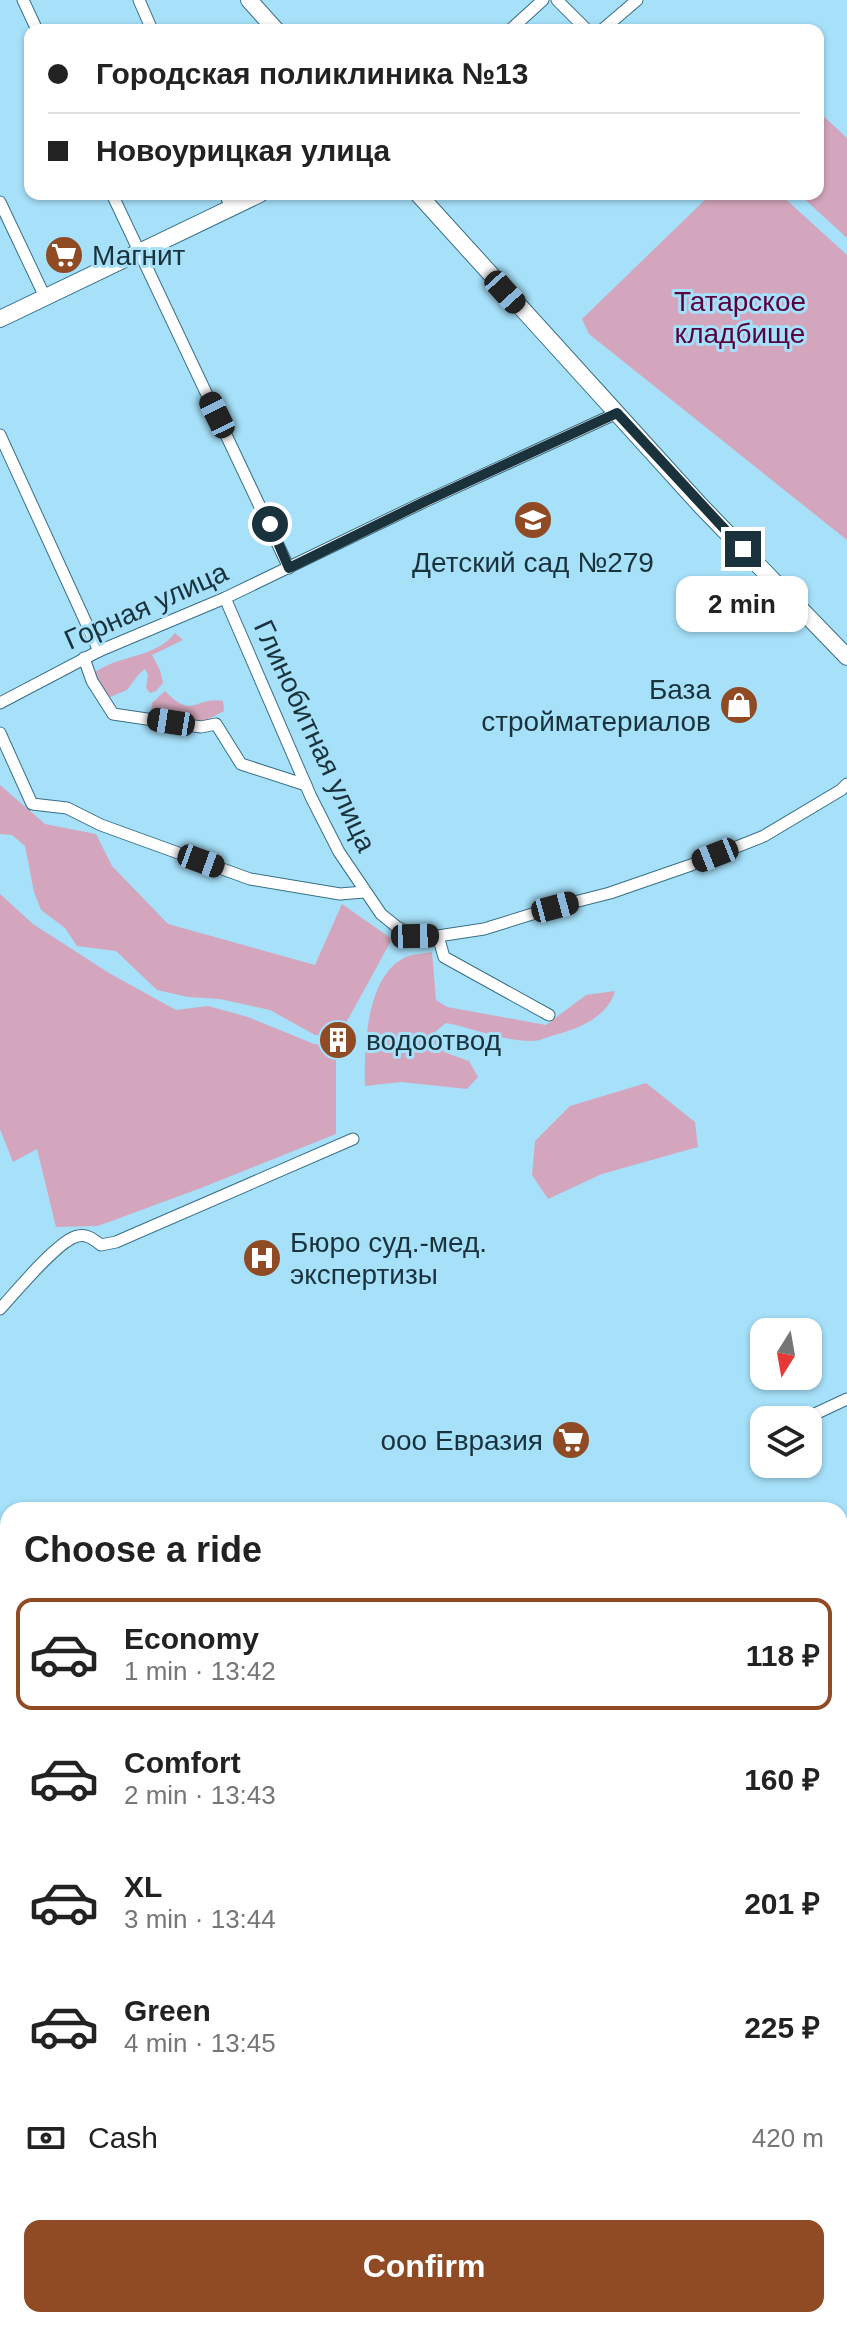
<!DOCTYPE html>
<html lang="en">
<head>
<meta charset="utf-8">
<style>
	:root { --surface:#fff; --page:#f6f6f6; --text:#222; --muted:#767676; --line:#e0e0e0; --accent:#904a24 }
	body { margin:0; font-family:Arial,sans-serif; background:var(--page); color:var(--text); height:100vh; display:flex; flex-direction:column; font-size:30px; white-space:nowrap }
	* { box-sizing:border-box; margin:0 }
	p { font-size:26px; color:var(--muted) }
	.icon { flex:none; width:44px; height:44px; fill:none; stroke:currentColor; stroke-width:2; stroke-linecap:round; stroke-linejoin:round }
	.map { position:relative; flex:1; overflow:hidden }
	.panel { position:absolute; left:0px; top:1502px; width:848px; height:826px; display:flex; flex-direction:column; background:var(--surface); border-radius:24px 24px 0 0; box-shadow:0 2px 6px #0004 }
	.panel>* { flex:none }
	.hud { position:absolute; left:24px; top:24px; width:800px; height:176px; border-radius:16px; box-shadow:0 2px 6px #0004; display:grid; align-content:center; height:176px; padding:0 24px; background:var(--surface) }
	.needle { width:52px; rotate:191deg }
	.tools { position:absolute; left:750px; top:1318px; display:grid; gap:16px }
	.tools a { display:grid; place-items:center; width:72px; height:72px; border-radius:16px; background:var(--surface); box-shadow:0 2px 6px #0004; font-size:40px }
	.end { position:absolute; width:36px; height:36px; margin:-18px; border:10px solid #1a323c; background:#fff; box-shadow:0 0 0 4px #fff }
	.from { border-radius:50% }
	.bubble { position:absolute; height:56px; border-radius:16px; background:var(--surface); box-shadow:0 2px 6px #0004; font-size:26px; font-weight:800; line-height:56px; text-align:center }
	.car { position:absolute; width:24px; height:48px; margin:-24px -12px; border-radius:10px; box-shadow:0 0 6px 2px #0007; background:linear-gradient(#222 24%,#8ab4d8 0 40%,#222 0 76%,#8ab4d8 0 86%,#222 0) }
	.hud b { display:flex; align-items:center; gap:28px; height:76px; font-size:30px }
	.hud b+b { border-top:2px solid var(--line) }
	.hud i { width:20px; height:20px; background:var(--text) }
	ul { padding:0; list-style:none }
	li { display:flex; align-items:center; gap:24px; height:112px; margin:0 16px 12px; padding:0 8px; border:4px solid transparent; border-radius:16px }
	li div { flex:1 }
	li b { display:block; font-size:30px }
	li em { font-style:normal; font-weight:800 }
	li.selected { border-color:var(--accent) }
	li>.icon { width:72px; height:72px; stroke-width:1.5 }
	h2 { padding:0 24px; font-size:36px; line-height:96px }
	.pay { display:flex; align-items:center; gap:20px; height:88px; padding:0 24px; font-size:30px }
	.pay p { margin-inline-start:auto }
	.button { display:flex; gap:16px; margin-top:auto; padding:16px 24px }
	.button a { flex:1; height:92px; border-radius:16px; background:var(--accent); color:#fff; font-size:32px; font-weight:800; line-height:92px; text-align:center }
	.map>svg:first-child { display:block }
</style>
</head>
<body>
<div class="map">
<svg width="847" height="2327" viewBox="0 0 847 2327">
	<rect width="100%" height="100%" fill="#a6e0f9"/>
	<g fill="#d4a6bd">
		<path d="M818,111L847,138V238L799,194H818Z"/>
		<path d="M711,194H780L847,255V540L589,334L582,319Z"/>
		<path d="M175,633L183,640L152,655L160,670L163,683L156,691L150,693L146,688L148,675L145,669L139,674L127,690L110,697L90,677C114,653 153,661 175,633Z"/>
		<path d="M165,691C194,721 194,696 223,701L224,711L199,724L151,716L152,703Z"/>
		<path d="M0,785L45,824L96,834L112,866L168,924L315,965L342,904L392,939L340,1034L315,1035L270,1010L220,999L188,997L157,990L116,951L77,946L65,928L41,910L34,892L25,846L12,835L0,834Z"/>
		<path d="M0,894L33,924L109,973L176,1010L208,1006L248,1017L314,1044L336,1046V1134L201,1188L98,1226L56,1227L37,1149L13,1162L0,1129Z"/>
		<path d="M432,952L436,1000L447,1007L546,1025L586,995L615,991C608,1018 575,1030 551,1036C545,1038 539,1041 533,1041C506,1042 473,1028 446,1023L435,1032L444,1052L469,1061L478,1077L467,1089L401,1082L365,1086C364,1048 366,980 402,959C410,954 422,954 432,952Z"/>
		<path d="M646,1083L695,1122L698,1147L602,1174L548,1199L532,1175L535,1141L570,1106Z"/>
		<path d="M847,2123V2217L840,2220V2127Z"/>
	</g>
	<g fill="none" stroke-linecap="round" stroke-linejoin="round">
		<defs>
			<g id="street">
				<path d="M23,0L37,30"/>
				<path d="M139,0L152,30"/>
				<path d="M557,0L587,30"/>
				<path d="M510,30L543,0"/>
				<path d="M602,30L637,0"/>
				<path d="M112,194L289,568"/>
				<path d="M225,194L231,207"/>
				<path d="M0,202L45,297"/>
				<path d="M0,435L99,651"/>
				<path d="M225,598L311,797L339,852L381,914L397,927L415,936H438L484,929L555,907L610,893L691,865L764,836L841,790L847,784"/>
				<path d="M84,658L92,681L113,714L201,727L216,724L241,764L306,785"/>
				<path d="M0,703L99,651L225,598L426,501L617,413"/>
				<path d="M0,733L32,804L67,808L101,825L250,879L340,894L364,892"/>
				<path d="M438,936L444,957L549,1015"/>
				<path d="M0,1309C15,1293 59,1239 78,1236C88,1234 94,1240 101,1245L116,1242L353,1139"/>
				<path d="M802,1420L847,1399"/>
				<path d="M0,1652L8,1644"/>
				<path d="M0,1773L8,1766"/>
				<path d="M0,1906L8,1902"/>
				<path d="M0,1970L8,1965"/>
				<path d="M840,2115L847,2112"/>
				<path d="M0,2170L3,2190L8,2201"/>
				<path d="M517,2320L520,2327"/>
			</g>
			<g id="secondary">
				<path d="M249,0L276,30"/>
				<path d="M418,194L701,506L847,657"/>
				<path d="M0,319L260,194"/>
				<path d="M840,1806L847,1803"/>
				<path d="M840,1823L847,1820"/>
				<path d="M0,2072L8,2068"/>
				<path d="M0,2090L8,2085"/>
			</g>
		</defs>
		<use href="#street" stroke="#386f86" stroke-width="13"/>
		<use href="#secondary" stroke="#386f86" stroke-width="18"/>
		<use href="#street" stroke="#fff" stroke-width="11"/>
		<use href="#secondary" stroke="#fff" stroke-width="16"/>
		<g stroke="#628c9e" stroke-width="2">
			<path d="M840,1811L847,1807"/>
			<path d="M0,2079L8,2074"/>
		</g>
	</g>
	<g fill="none" stroke-linecap="round" stroke-linejoin="round">
		<path stroke="#1a323c" stroke-width="10" d="M270,524L289,568L426,501L617,413L743,549"/>
	</g>
	<defs>
		<symbol id="supermarket-disc" viewBox="-11 -11 22 22"><circle r="9.5" fill="#904a24" stroke="#a6e0f9"/><path d="M-6-5.5h2.5l.6 2H6L4.5 2H-2.5L-4.4-4H-6ZM-1.5 3.2a1.3 1.3 0 1 0 .1 0ZM3 3.2a1.3 1.3 0 1 0 .1 0Z" fill="#fff"/></symbol>
		<symbol id="school-disc" viewBox="-11 -11 22 22"><circle r="9.5" fill="#904a24" stroke="#a6e0f9"/><path d="M0-5L7-2L0 1L-7-2ZM-4 1L0 2.5L4 1V4Q0 6-4 4Z" fill="#fff"/></symbol>
		<symbol id="shop-disc" viewBox="-11 -11 22 22"><circle r="9.5" fill="#904a24" stroke="#a6e0f9"/><path d="M-5-2.5h2.3a2.7 3.5 0 0 1 5.4 0H5L5.5 6h-11ZM-1.5-2.5h3a1.5 2.3 0 0 0-3 0Z" fill="#fff"/></symbol>
		<symbol id="building-disc" viewBox="-11 -11 22 22"><circle r="9.5" fill="#904a24" stroke="#a6e0f9"/><path d="M-4-6H4V6H1V3H-1V6H-4ZM-2.5-4.3h1.7v1.8h-1.7ZM.8-4.3h1.7v1.8H.8ZM-2.5-1h1.7V.8h-1.7ZM.8-1h1.7V.8H.8Z" fill="#fff"/></symbol>
		<symbol id="hospital-disc" viewBox="-11 -11 22 22"><circle r="9.5" fill="#904a24" stroke="#a6e0f9"/><path d="M-5-5h3v3.5h4V-5h3V5h-3V1.5h-4V5h-3Z" fill="#fff"/></symbol>
	</defs>
	<g fill-rule="evenodd">
		<use href="#supermarket-disc" x="42" y="233" width="44" height="44"/>
		<use href="#school-disc" x="511" y="498" width="44" height="44"/>
		<use href="#shop-disc" x="717" y="683" width="44" height="44"/>
		<use href="#building-disc" x="316" y="1018" width="44" height="44"/>
		<use href="#hospital-disc" x="240" y="1236" width="44" height="44"/>
		<use href="#supermarket-disc" x="549" y="1418" width="44" height="44"/>
	</g>
	<g text-anchor="middle" dominant-baseline="central" stroke-width="6" stroke-linejoin="round" paint-order="stroke">
		<g font-size="28" fill="#1a323c" stroke="#a6e0f9" text-anchor="start">
			<text x="92" y="255">Магнит</text>
			<text x="533" y="562" text-anchor="middle">Детский сад №279</text>
			<text x="711" y="689" text-anchor="end">База<tspan x="711" dy="32">стройматериалов</tspan></text>
			<text x="366" y="1040">водоотвод</text>
			<text x="290" y="1242">Бюро суд.-мед.<tspan x="290" dy="32">экспертизы</tspan></text>
			<text x="543" y="1440" text-anchor="end">ооо Евразия</text>
		</g>
		<g font-size="28" fill="#59023d" stroke="#a6e0f9">
			<text x="740" y="301">Татарское<tspan x="740" dy="32">кладбище</tspan></text>
		</g>
		<g font-size="28" fill="#1a323c" stroke="#a6e0f9">
			<text transform="translate(146 606) rotate(-24)">Горная улица</text>
			<text transform="translate(315 736) rotate(65)">Глинобитная улица</text>
		</g>
	</g>
</svg>
<div class="tools">
<a><svg class="needle" viewBox="-14 -14 28 28"><path d="M0-13l5 13h-10z" fill="#e53935"/><path d="M0 13l5-13h-10z" fill="#767676"/></svg></a>
<a><svg class="icon" aria-label="layers" viewBox="0 0 24 24"><path d="M12 4l9 5-9 5-9-5zM3 14l9 5 9-5"/></svg></a>
</div>
<i class="end from" style="left:270px;top:524px"></i>
<i class="end" style="left:743px;top:549px"></i>
<div class="bubble" style="left:676px;top:576px;width:132px">2 min</div>
<i class="car" style="left:505px;top:292px;rotate:138deg"></i>
<i class="car" style="left:217px;top:415px;rotate:334deg"></i>
<i class="car" style="left:171px;top:722px;rotate:279deg"></i>
<i class="car" style="left:715px;top:855px;rotate:248deg"></i>
<i class="car" style="left:201px;top:861px;rotate:110deg"></i>
<i class="car" style="left:555px;top:907px;rotate:75deg"></i>
<i class="car" style="left:415px;top:936px;rotate:89deg"></i>
<div class="hud">
<b><i class="from"></i>Городская поликлиника №13</b>
<b><i></i>Новоурицкая улица</b>
</div>
<section class="panel">
<h2>Choose a ride</h2>
<ul>
<li class="selected"><svg class="icon" aria-label="car" viewBox="0 0 24 24"><path d="M5 17H2v-5l4-1 3-4h7l3 4 3 1v5h-3M9 17h6M6 11h13"/><circle cx="7" cy="17" r="2"/><circle cx="17" cy="17" r="2"/></svg><div><b>Economy</b><p>1 min · 13:42</p></div><em>118 ₽</em></li>
<li><svg class="icon" aria-label="car" viewBox="0 0 24 24"><path d="M5 17H2v-5l4-1 3-4h7l3 4 3 1v5h-3M9 17h6M6 11h13"/><circle cx="7" cy="17" r="2"/><circle cx="17" cy="17" r="2"/></svg><div><b>Comfort</b><p>2 min · 13:43</p></div><em>160 ₽</em></li>
<li><svg class="icon" aria-label="car" viewBox="0 0 24 24"><path d="M5 17H2v-5l4-1 3-4h7l3 4 3 1v5h-3M9 17h6M6 11h13"/><circle cx="7" cy="17" r="2"/><circle cx="17" cy="17" r="2"/></svg><div><b>XL</b><p>3 min · 13:44</p></div><em>201 ₽</em></li>
<li><svg class="icon" aria-label="car" viewBox="0 0 24 24"><path d="M5 17H2v-5l4-1 3-4h7l3 4 3 1v5h-3M9 17h6M6 11h13"/><circle cx="7" cy="17" r="2"/><circle cx="17" cy="17" r="2"/></svg><div><b>Green</b><p>4 min · 13:45</p></div><em>225 ₽</em></li>
</ul>
<div class="pay"><svg class="icon" aria-label="cash" viewBox="0 0 24 24"><path d="M3 7h18v10H3z"/><circle cx="12" cy="12" r="2"/></svg>Cash<p>420 m</p></div>
<div class="button"><a>Confirm</a></div>
</section>
</div>
</body>
</html>
